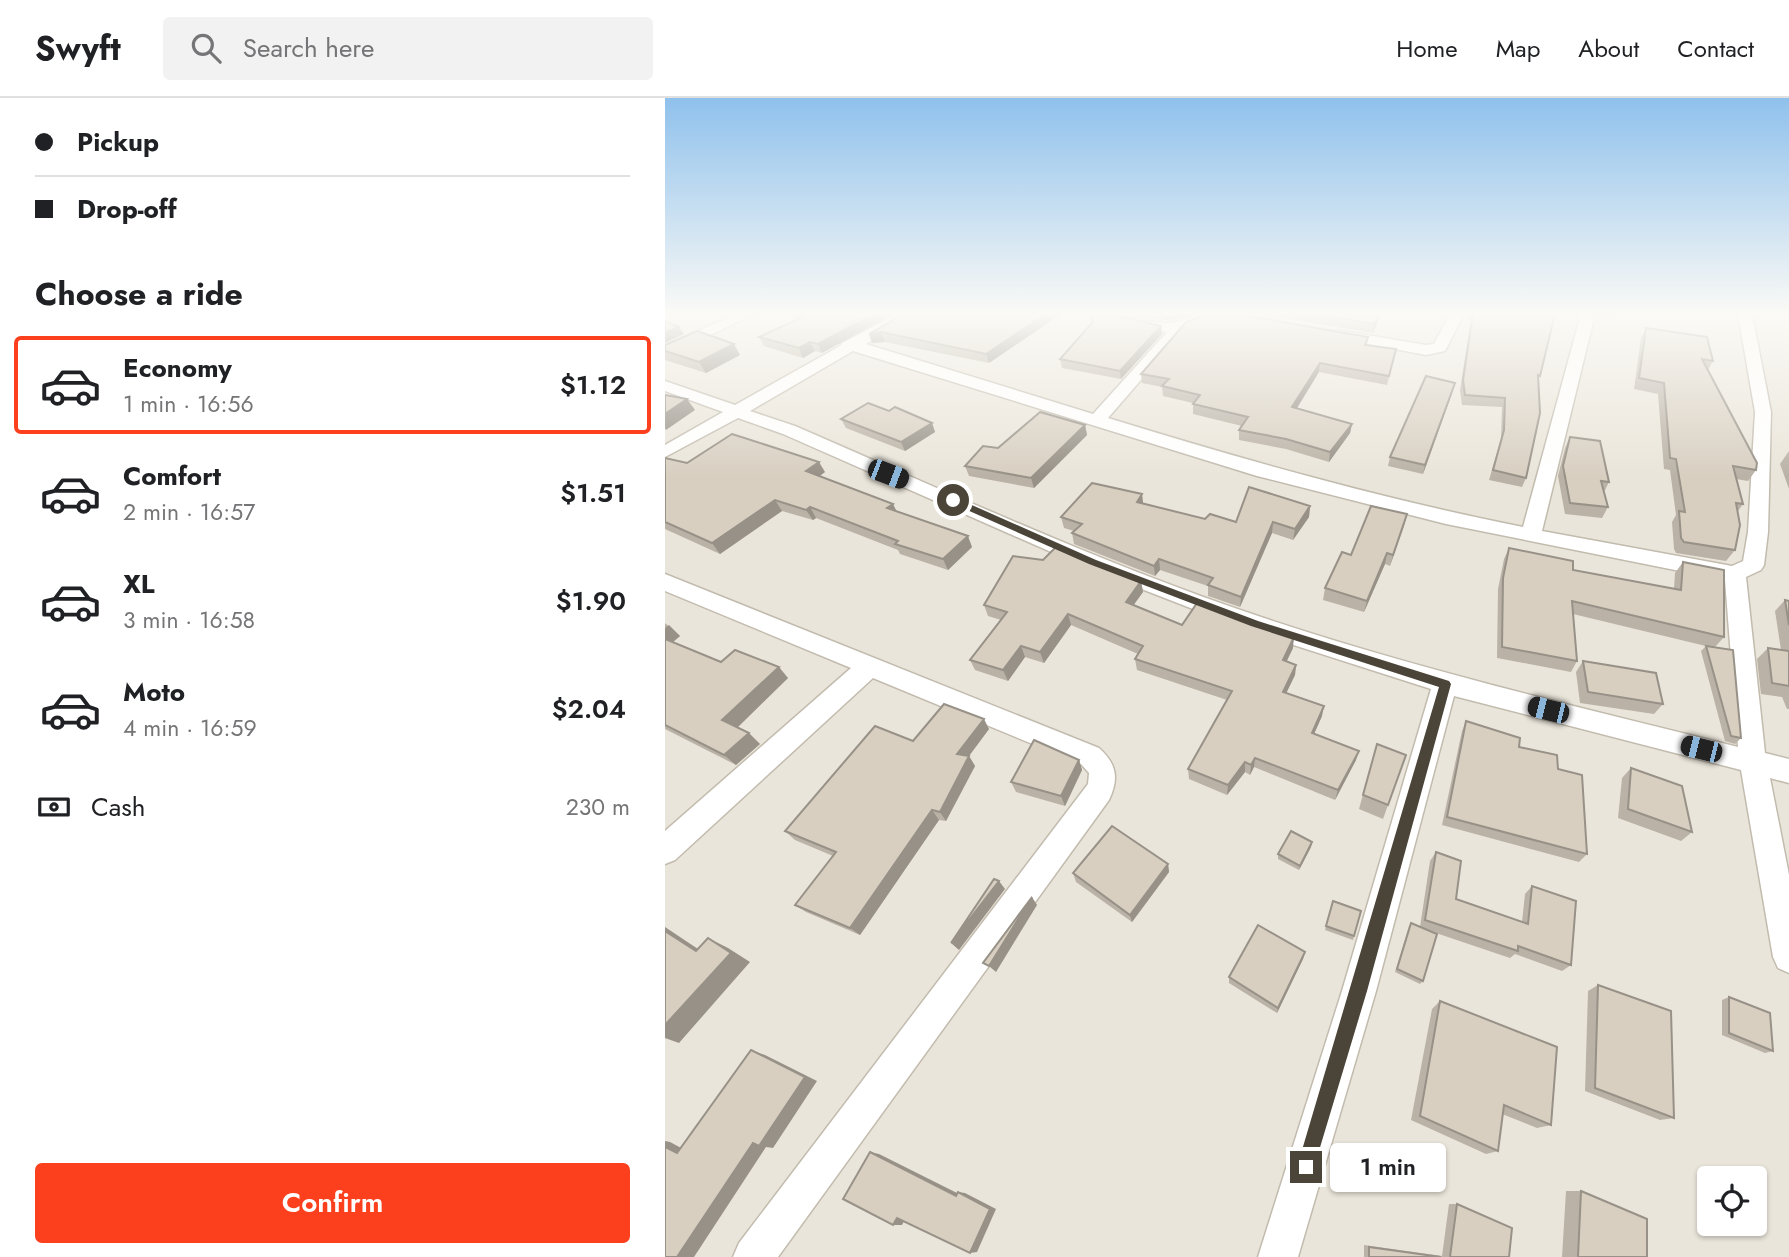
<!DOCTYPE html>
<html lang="en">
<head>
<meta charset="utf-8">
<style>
	:root { --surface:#fff; --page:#f2f2f2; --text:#202124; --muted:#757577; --line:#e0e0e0; --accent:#fc3f1d }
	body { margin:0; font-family:Jost,sans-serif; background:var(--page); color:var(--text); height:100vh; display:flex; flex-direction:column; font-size:26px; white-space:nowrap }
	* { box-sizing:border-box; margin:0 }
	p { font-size:23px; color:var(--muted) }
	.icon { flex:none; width:38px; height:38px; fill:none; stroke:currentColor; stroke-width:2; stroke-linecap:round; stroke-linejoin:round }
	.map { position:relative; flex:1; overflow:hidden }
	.panel { display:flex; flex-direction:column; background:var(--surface); width:665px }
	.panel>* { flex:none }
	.hud { display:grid; align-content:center; height:154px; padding:0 35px; background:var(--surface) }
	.tools { position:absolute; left:1032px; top:1068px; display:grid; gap:14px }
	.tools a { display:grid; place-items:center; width:70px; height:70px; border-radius:7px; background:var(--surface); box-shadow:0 2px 5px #0004; font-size:35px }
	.end { position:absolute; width:32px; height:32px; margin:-16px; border:9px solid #4b4439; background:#fff; box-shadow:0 0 0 4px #fff }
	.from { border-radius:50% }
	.bubble { position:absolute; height:49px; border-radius:7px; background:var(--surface); box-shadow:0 2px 5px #0004; font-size:23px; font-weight:600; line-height:49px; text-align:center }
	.car { position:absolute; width:21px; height:42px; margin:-21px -10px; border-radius:9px; box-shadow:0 0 5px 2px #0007; background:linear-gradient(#222 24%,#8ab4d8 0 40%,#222 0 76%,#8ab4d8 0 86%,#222 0) }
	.hud b { display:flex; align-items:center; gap:24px; height:66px; font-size:26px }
	.hud b+b { border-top:2px solid var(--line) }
	.hud i { width:18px; height:18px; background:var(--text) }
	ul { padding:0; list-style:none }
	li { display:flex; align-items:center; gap:21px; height:98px; margin:0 14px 10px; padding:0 21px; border:4px solid transparent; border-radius:7px }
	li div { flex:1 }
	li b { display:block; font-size:26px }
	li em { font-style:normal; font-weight:600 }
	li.on { border-color:var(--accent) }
	li>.icon { width:63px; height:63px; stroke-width:1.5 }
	h2 { padding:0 35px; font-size:32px; line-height:84px }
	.pay { display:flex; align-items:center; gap:18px; height:77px; padding:0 35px; font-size:26px }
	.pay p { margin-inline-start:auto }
	.primary-button { display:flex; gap:14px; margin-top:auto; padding:14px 35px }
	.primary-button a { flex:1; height:80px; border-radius:7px; background:var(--accent); color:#fff; font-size:28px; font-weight:600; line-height:80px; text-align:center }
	header { display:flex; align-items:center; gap:42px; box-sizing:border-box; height:98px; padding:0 35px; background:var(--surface); border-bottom:2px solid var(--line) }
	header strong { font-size:33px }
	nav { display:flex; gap:38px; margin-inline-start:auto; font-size:24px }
	.search { width:490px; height:63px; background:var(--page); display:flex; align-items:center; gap:18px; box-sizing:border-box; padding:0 24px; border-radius:7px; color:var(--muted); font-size:26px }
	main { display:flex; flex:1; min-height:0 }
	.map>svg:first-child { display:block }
</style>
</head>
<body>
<header>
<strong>Swyft</strong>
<div class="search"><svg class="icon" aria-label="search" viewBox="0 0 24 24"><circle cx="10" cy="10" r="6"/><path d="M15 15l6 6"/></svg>Search here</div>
<nav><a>Home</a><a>Map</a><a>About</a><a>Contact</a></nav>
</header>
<main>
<section class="panel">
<div class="hud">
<b><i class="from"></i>Pickup</b>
<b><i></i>Drop-off</b>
</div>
<h2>Choose a ride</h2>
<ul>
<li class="on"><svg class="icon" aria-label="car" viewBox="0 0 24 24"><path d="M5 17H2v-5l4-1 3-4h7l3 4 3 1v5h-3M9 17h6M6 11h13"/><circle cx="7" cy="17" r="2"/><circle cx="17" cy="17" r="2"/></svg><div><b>Economy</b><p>1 min · 16:56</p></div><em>$1.12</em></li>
<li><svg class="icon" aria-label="car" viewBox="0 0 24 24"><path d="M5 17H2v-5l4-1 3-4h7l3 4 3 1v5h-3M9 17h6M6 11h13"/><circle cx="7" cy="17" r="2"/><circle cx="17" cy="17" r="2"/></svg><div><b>Comfort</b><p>2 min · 16:57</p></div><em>$1.51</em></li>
<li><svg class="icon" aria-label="car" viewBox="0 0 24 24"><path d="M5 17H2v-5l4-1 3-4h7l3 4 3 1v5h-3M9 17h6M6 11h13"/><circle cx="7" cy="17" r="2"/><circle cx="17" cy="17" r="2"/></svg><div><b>XL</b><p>3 min · 16:58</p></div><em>$1.90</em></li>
<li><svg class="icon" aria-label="car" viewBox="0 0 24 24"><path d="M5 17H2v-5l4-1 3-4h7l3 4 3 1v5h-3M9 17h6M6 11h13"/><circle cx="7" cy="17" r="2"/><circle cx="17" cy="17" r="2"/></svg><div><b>Moto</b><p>4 min · 16:59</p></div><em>$2.04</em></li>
</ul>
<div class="pay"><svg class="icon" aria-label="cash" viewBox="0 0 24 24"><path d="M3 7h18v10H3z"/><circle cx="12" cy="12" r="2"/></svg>Cash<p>230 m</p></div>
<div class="primary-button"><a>Confirm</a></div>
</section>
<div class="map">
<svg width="1124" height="1159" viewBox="0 0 1124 1159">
	<rect width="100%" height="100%" fill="#f6f3ec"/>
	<path fill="#eae5da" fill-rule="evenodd" d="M0,216H1124V1159H0ZM1045,1080H1090V1125H1045Z"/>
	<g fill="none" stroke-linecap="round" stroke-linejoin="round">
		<defs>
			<g id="street">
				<path d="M71,216H89L0,259V248Z"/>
				<path d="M233,216H250L201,246L428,316L502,234L479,231L436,219L434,216C457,216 478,225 501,225C518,225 526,216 544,216L531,227L520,231L443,320C580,362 717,401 858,429L916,216H930L877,433L1067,468L1078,463L1083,434L1090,314L1073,216H1087L1106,314L1103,434L1099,467L1096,472L1081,479L1100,655L1124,661V685L1105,680L1124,777V875L1113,870L1108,859L1076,672L789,598L711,893L633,1159H593L677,893L766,591L582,532L420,469L118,336L73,320L0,359V347L58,314L0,293V283L70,307L175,248L177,245ZM188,253L592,378L781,426L1060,482L1073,649C914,609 755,572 599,520C439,467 285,395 130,328L85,313Z"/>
				<path d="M785,216H799L780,253L761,257L672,240L665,236L672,232L761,247L769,246Z"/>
				<path d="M0,476L434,650C452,666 454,681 444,702L113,1159H68L74,1145L423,686L424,675L416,666L208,580L10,762L0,766V733L186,570L0,493Z"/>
			</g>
		</defs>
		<use href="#street" stroke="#c2bbae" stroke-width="3"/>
		<use href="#street" fill="#fff" fill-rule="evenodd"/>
	</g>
	<g fill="#bab2a6">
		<path d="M128,216H228L157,255L150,253L138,260L99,248L94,239L131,222Z"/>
		<path d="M238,216H396L324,265L220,244L207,245L204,236Z"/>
		<path d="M455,216H573L703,239L702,247L729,260L722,287L654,274L632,310L687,326L685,335L664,364L621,351L574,342V332L577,328L528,316V305L498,298L497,289L477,285L476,276L537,216L501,222Z"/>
		<path d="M595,216H716L708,235Z"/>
		<path d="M801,216H890L873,284L861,380L857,389L824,382L836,341L837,309L797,307L795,292L806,220L800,219Z"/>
		<path d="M931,216H944L943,220L932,218Z"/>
		<path d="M426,221L496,228L497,236L456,281L397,270L395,261L426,226Z"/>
		<path d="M981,230L1048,263L1043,272L1091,372L1083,383L1071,381L1078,406L1073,413L1070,452L1061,463L1011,455L1009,451L1007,424L1011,417L1005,372L999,371L993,296L969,291L976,240Z"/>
		<path d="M0,247L75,257L41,275L0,262Z"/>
		<path d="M787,295L758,376L723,368L725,359Z"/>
		<path d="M224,313L267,325L270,334L240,353L181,330L176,321Z"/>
		<path d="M420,327L422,337L369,390L304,378L300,368L333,350Z"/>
		<path d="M905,339L944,384L939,394L943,409L937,420L900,416L893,378L900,350Z"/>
		<path d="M1124,353V391L1115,366Z"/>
		<path d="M0,360L22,365L160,374L154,378L307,449L283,472L235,456L233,452L151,420L148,422L117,413L55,456L0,431Z"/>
		<path d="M477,396L478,405L540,421L571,424L645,408L644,419L628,442L607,435L575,509L543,498V488L495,472L490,478L409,446L407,435L409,433L399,430L396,419Z"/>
		<path d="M742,416L725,468L720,466L699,514L658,502L660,490Z"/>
		<path d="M844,450L908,472L1009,491L1010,475L1018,464L1059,539L1050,549L1076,640L1070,646L1060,643L1036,553L1041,548L1045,549L908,516L912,563L906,574L832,560L833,491L839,461Z"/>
		<path d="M476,483L478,494L468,507L517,527L628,550L621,564L631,567L630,577L621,595L657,618L649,636L691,662L670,702L589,669L585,677L580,674L562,697L524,681L523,671L562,602L472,572L470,561L473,556L406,527L379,565L360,559L343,583L310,572L305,562L336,522L323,518L319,507Z"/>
		<path d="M1120,502L1124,503V611H1122L1117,599L1096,596L1092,561L1103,550L1116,552L1110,513Z"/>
		<path d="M0,525L15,538L8,544L56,564L123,580L72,629L95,646L71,667L0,631Z"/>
		<path d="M918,563L998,606L989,616L915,605L911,574Z"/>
		<path d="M801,623L854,649L893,671L922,756L914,764L777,727L797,633Z"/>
		<path d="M324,631L304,658L310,668L281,723L274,722L195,837L141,814L130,807L168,758L130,742L120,733L248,643Z"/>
		<path d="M712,646L723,707L718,721L694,711Z"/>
		<path d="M414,662L417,672L400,708L351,694L346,684Z"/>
		<path d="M966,670L1027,734L1016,743L953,720L957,680Z"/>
		<path d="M647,744L646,749L634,772L613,761V756Z"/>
		<path d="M771,754L791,801L857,824L860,796L867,788L906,867L897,873L850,856L845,860L762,832L758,883L755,886L730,874L744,828L746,825L755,829L765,763Z"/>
		<path d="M503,766L504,774L467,824L411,784L408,775Z"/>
		<path d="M668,803L689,838L688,842L660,832Z"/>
		<path d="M640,854L638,861L612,915L564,885V879Z"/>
		<path d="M933,887L1009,1020L995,1022L920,993L923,893Z"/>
		<path d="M1064,899L1108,953L1100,955L1057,937V902Z"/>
		<path d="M775,903L886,1027L872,1030L837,1016L833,1053L821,1056L746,1022L767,911Z"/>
		<path d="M901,1093H916L982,1159H897Z"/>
		<path d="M784,1106H792L844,1159H699V1147L777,1158Z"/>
	</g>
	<g fill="#979187">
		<path d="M209,216H228L157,255L153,246Z"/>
		<path d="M381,216H396L324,265L321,256Z"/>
		<path d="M500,216H538L501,222Z"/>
		<path d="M714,216H716L708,235L709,226Z"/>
		<path d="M496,228L497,236L456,281L455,273Z"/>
		<path d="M14,229L19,236L0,245V235Z"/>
		<path d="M216,234L220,244L207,245L204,236Z"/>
		<path d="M145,244L150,253L138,260L134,250Z"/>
		<path d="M69,246L75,257L41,275L34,264Z"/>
		<path d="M655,265L654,274L627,318V309Z"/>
		<path d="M790,285L787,295L758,376L760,367Z"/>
		<path d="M22,301L30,312L1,332L0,330V316Z"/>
		<path d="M267,325L270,334L240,353L236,344Z"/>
		<path d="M687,326L685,335L664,364L665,354Z"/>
		<path d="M420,327L422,337L369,390L366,380Z"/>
		<path d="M154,364L160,374L147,384L141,373Z"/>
		<path d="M477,396L478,406L472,404Z"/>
		<path d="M110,402L117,413L55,456L47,445Z"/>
		<path d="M228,406L233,416L222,410Z"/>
		<path d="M645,408L644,419L628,442L630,431Z"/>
		<path d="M145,409L151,420L148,422L141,412Z"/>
		<path d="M742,416L739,428L725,468L728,457Z"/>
		<path d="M608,424L607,435L575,509L576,499Z"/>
		<path d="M303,438L307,449L283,472L278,461Z"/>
		<path d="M722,455L720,466L699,514L702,503Z"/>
		<path d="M494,461L495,472L490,478L489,468Z"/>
		<path d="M476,483L478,494L463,515L461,504Z"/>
		<path d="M403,516L406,527L379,565L375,554Z"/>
		<path d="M4,527L15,538L2,549L0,547V530Z"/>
		<path d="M629,539L628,550L617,573L618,562Z"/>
		<path d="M356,548L360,559L343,583L338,572Z"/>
		<path d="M631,567L630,577L617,604L618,594Z"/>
		<path d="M114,569L123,580L69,633L57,622Z"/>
		<path d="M659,608L657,618L645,645L647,635Z"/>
		<path d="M319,621L324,631L298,666L292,656Z"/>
		<path d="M84,635L95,646L71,667L59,657Z"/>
		<path d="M694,653L691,662L670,702L673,692Z"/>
		<path d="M304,658L310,668L281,723L275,714Z"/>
		<path d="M590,660L589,669L585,677L586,667Z"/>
		<path d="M414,662L417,672L400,708L396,698Z"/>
		<path d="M580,664V674L562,697L563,687Z"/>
		<path d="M267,712L274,722L195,837L185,830Z"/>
		<path d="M647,744L646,749L634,772L635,768Z"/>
		<path d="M503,766L504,774L467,824L465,817Z"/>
		<path d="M334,783L340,791L294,852L286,845Z"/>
		<path d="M367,799L372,807L331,874L324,868Z"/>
		<path d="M0,829L51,863L31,853L0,833Z"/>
		<path d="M43,840L63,850L85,864L14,945L0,940V927Z"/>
		<path d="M640,854L638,861L612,915L613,910Z"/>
		<path d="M86,952L100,957L152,983L108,1050L101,1049L29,1159H12Z"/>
		<path d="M0,1043L5,1044L29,1057L12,1055L0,1049Z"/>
		<path d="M205,1054L214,1056L298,1098H291Z"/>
		<path d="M293,1094L300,1095L331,1111L312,1154L305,1155Z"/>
		<path d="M241,1119L237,1127H228L232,1120Z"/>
	</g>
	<g fill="#d8cfc1" stroke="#979187" stroke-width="2">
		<path d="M128,216H209L153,246L145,244L134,250L94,239L138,219Z"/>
		<path d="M238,216H381L321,256L216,234L204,236Z"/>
		<path d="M431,216H445L496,228L455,273L395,261L428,224L426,221Z"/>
		<path d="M537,216H573L703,239L700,247L731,251L724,278L655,265L627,309L687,326L665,354L621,341L574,332L583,319L528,306L535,297L497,288L504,281L476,276L521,224L532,220Z"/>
		<path d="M649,216H714L709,226Z"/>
		<path d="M808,216H890L875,278L873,277L875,315L861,380L828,372L839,332L840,300L800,297L798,282Z"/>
		<path d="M0,223L14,229L0,235Z"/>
		<path d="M981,230L1042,239L1048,263L1037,261L1092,365L1091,372L1068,368L1078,406L1071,405L1075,427L1070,452L1019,444L1016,440L1014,413L1020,414L1011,361L1005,360L999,285L974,280Z"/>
		<path d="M32,233L69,246L34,264L0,253V247Z"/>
		<path d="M761,278L790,285L760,367L725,359Z"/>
		<path d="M0,297L22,301L0,316Z"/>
		<path d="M203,305L224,313L230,309L267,325L236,344L176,321Z"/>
		<path d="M375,314L420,327L366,380L300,368L318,348L333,350Z"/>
		<path d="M67,336L154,364L141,373L228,406L222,410L303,438L278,461L230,446L233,443L145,409L141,412L110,402L47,445L0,424V360L22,365Z"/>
		<path d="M905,339L935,343L944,384L936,383L943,409L905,405L898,368Z"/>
		<path d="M427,385L477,396L472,404L540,421L545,416L571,424L584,389L645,408L630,431L608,424L576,499L543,487L548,480L494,461L489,468L407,435L417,426L396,419Z"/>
		<path d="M706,408L742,416L728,457L722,455L702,503L660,490L677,454L686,457Z"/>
		<path d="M391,449L476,483L461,504L517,527L532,505L629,539L618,562L631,567L618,594L659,608L647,635L694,653L673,692L590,660L586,667L580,664L563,687L523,671L567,593L470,561L478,548L403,516L375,554L356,548L338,572L305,562L342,514L319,507L348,458L378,462Z"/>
		<path d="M844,450L908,463V472L1016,492L1018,464L1059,472V539L907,503L912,563L837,549L838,480Z"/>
		<path d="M1120,502L1124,503V527Z"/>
		<path d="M0,541L56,564L70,552L114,569L57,622L84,635L59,657L0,627Z"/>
		<path d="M1041,548L1068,552L1076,640L1066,638Z"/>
		<path d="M1103,550L1124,553V588L1107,585Z"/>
		<path d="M918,563L991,575L998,606L923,594Z"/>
		<path d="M279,606L319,621L292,656L304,658L275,714L267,712L185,830L130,807L171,754L120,733L210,628L248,643Z"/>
		<path d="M801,623L855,640L854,649L892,657L893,671L917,677L922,756L782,719Z"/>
		<path d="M369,642L414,662L396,698L346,684Z"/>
		<path d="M712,646L741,657L723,707L698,697Z"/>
		<path d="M966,670L1017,688L1027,734L963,711Z"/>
		<path d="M447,728L503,766L465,817L408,775Z"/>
		<path d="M626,733L647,744L635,768L613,756Z"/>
		<path d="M771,754L796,763L791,801L863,826L867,788L911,803L906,867L853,848V853L760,822Z"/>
		<path d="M329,781L334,783L286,845Z"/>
		<path d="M367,799L324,868L318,865Z"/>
		<path d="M668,803L696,813L689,838L661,828Z"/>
		<path d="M746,825L772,836L758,883L732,871Z"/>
		<path d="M593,827L640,854L613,910L564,879Z"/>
		<path d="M0,833L31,853L43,840L66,855L0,927Z"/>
		<path d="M933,887L1006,913L1009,1020L930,990Z"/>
		<path d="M1064,899L1105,915L1108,953L1064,935Z"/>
		<path d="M775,903L892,949L886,1027L839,1007L833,1053L755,1018Z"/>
		<path d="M86,952L140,979L94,1048L88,1045L12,1159H0V1049L12,1055Z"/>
		<path d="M205,1054L291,1098L293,1094L325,1111L305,1155L232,1120L228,1127L178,1101Z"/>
		<path d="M916,1093L982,1121V1159H913Z"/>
		<path d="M792,1106L847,1130L844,1159H785Z"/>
		<path d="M704,1149L776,1159H704Z"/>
	</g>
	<linearGradient id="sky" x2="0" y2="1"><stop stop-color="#8fc1ec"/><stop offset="0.57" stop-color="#fbfaf6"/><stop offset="1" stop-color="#fbfaf6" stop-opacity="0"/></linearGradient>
	<rect width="1124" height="378" fill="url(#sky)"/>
	<path fill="#4b4439" d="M284,400H291L431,462L593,523L784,583L786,586L702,893L647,1076L641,1078L635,1076L632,1069L774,589L586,528L424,466L284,404Z"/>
</svg>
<div class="tools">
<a><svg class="icon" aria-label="locate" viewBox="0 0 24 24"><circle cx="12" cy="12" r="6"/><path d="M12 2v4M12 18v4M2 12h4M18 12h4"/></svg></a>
</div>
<i class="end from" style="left:288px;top:402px"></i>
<i class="end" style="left:641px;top:1069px"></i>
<div class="bubble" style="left:665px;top:1045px;width:116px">1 min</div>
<i class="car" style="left:223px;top:376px;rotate:111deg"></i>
<i class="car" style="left:883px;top:612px;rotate:284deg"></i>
<i class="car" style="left:1036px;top:651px;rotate:284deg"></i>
</div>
</main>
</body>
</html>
